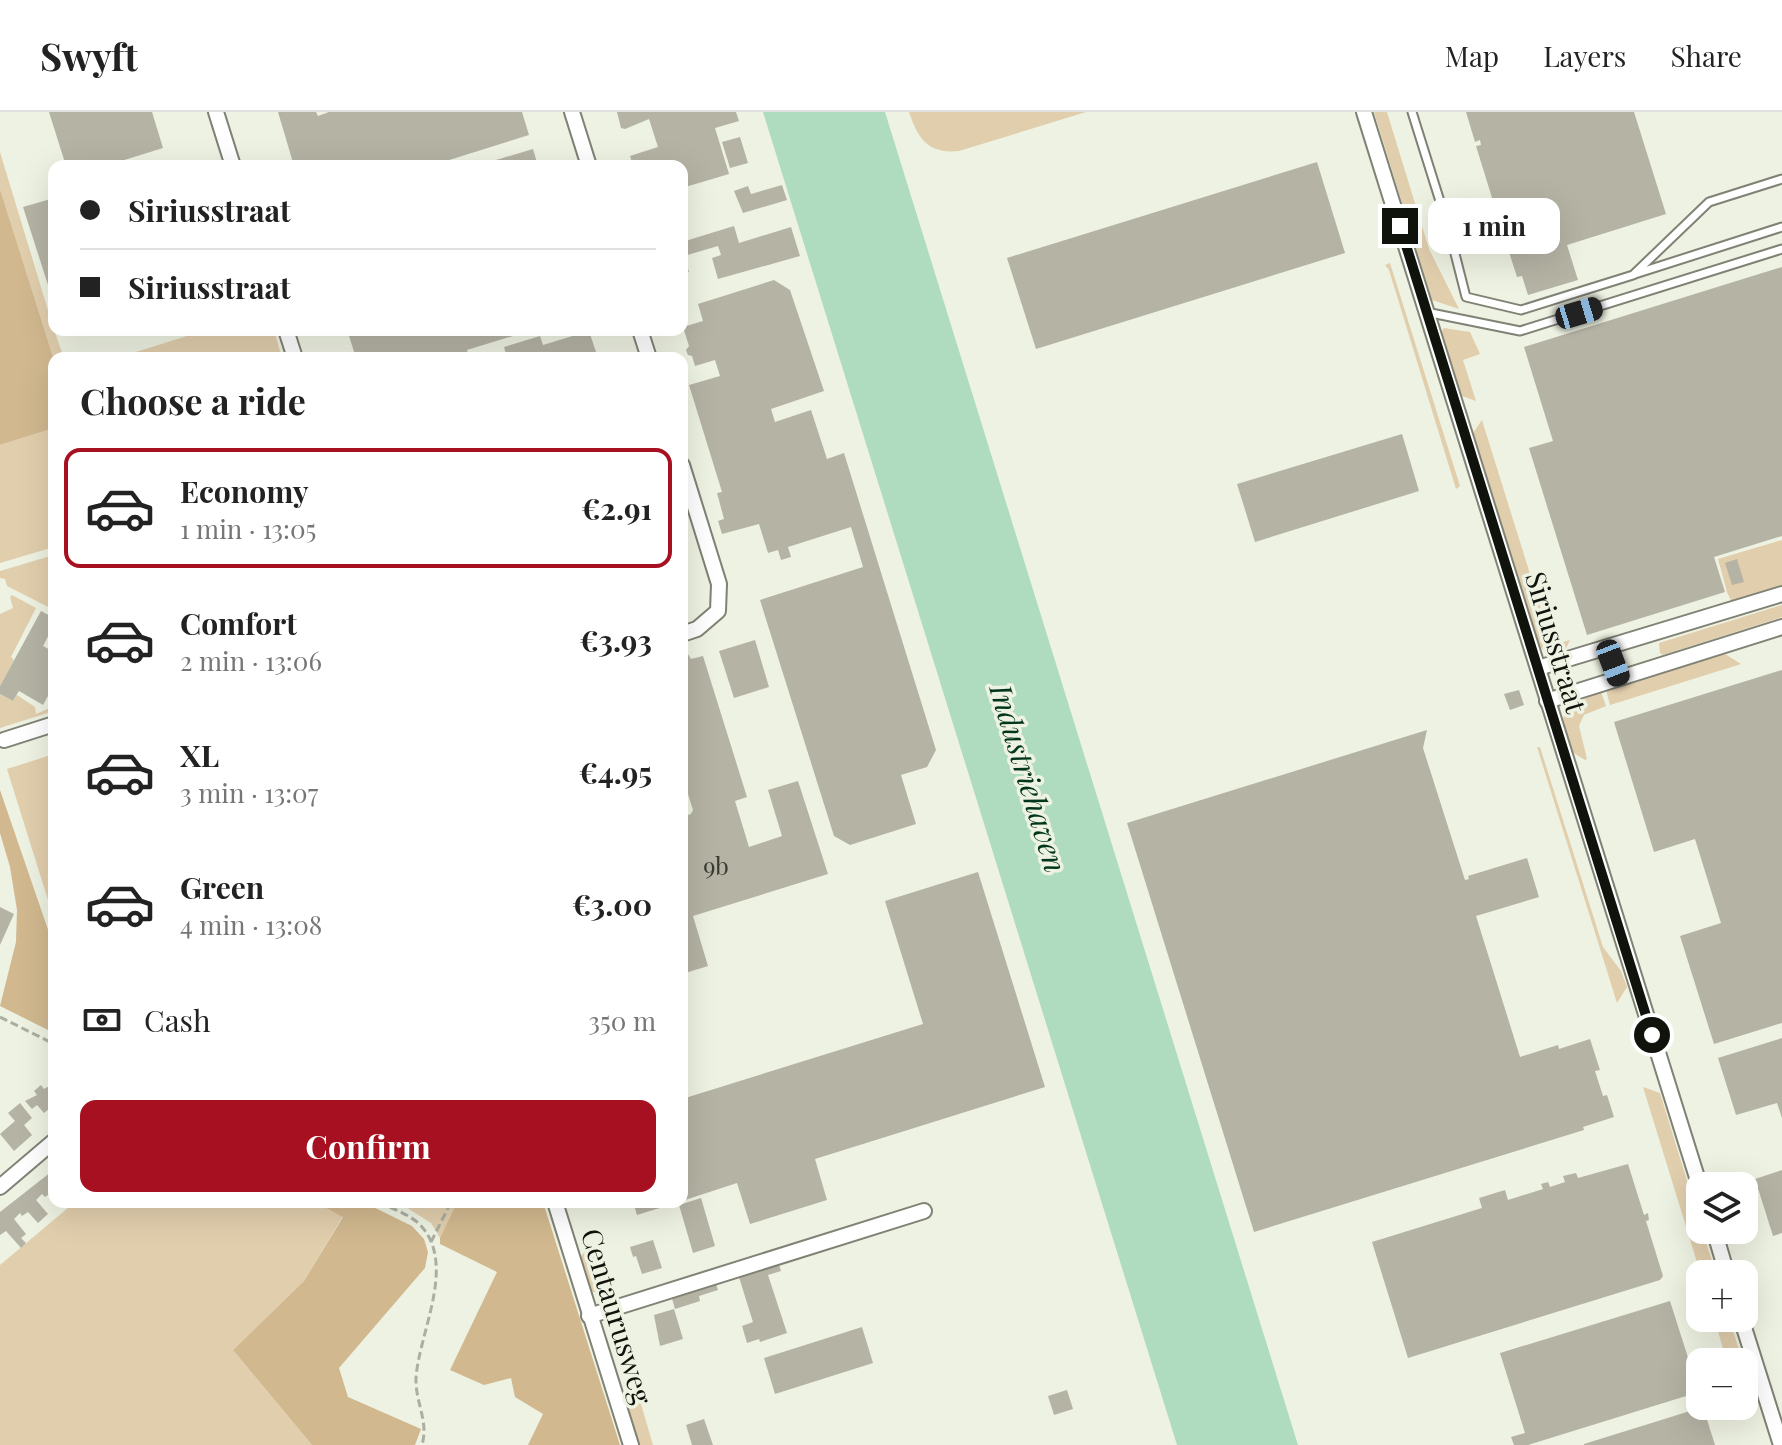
<!DOCTYPE html>
<html lang="en">
<head>
<meta charset="utf-8">
<style>
	:root { --surface:#fff; --page:#f2f2f2; --text:#222; --muted:#767676; --line:#e0e0e0; --accent:#a71020 }
	body { margin:0; font-family:"Playfair Display",serif; background:var(--page); color:var(--text); height:100vh; display:flex; flex-direction:column; font-size:30px; white-space:nowrap }
	* { box-sizing:border-box; margin:0 }
	p { font-size:26px; color:var(--muted) }
	.icon { flex:none; width:44px; height:44px; fill:none; stroke:currentColor; stroke-width:2; stroke-linecap:round; stroke-linejoin:round }
	.map { position:relative; flex:1; overflow:hidden }
	.panel { position:absolute; left:48px; top:240px; width:640px; height:856px; display:flex; flex-direction:column; background:var(--surface); border-radius:16px; box-shadow:0 8px 32px #0002 }
	.panel>* { flex:none }
	.banner { position:absolute; left:48px; top:48px; width:640px; height:176px; border-radius:16px; box-shadow:0 8px 32px #0002; display:grid; align-content:center; height:176px; padding:0 32px; background:var(--surface) }
	.fabs { position:absolute; left:1686px; top:1060px; display:grid; gap:16px }
	.fabs a { display:grid; place-items:center; width:72px; height:72px; border-radius:16px; background:var(--surface); box-shadow:0 8px 32px #0002; font-size:40px }
	.end { position:absolute; width:36px; height:36px; margin:-18px; border:10px solid #10120c; background:#fff; box-shadow:0 0 0 4px #fff }
	.from { border-radius:50% }
	.bubble { position:absolute; height:56px; border-radius:16px; background:var(--surface); box-shadow:0 8px 32px #0002; font-size:26px; font-weight:700; line-height:56px; text-align:center }
	.car { position:absolute; width:24px; height:48px; margin:-24px -12px; border-radius:10px; box-shadow:0 0 6px 2px #0007; background:linear-gradient(#222 24%,#8ab4d8 0 40%,#222 0 76%,#8ab4d8 0 86%,#222 0) }
	.banner b { display:flex; align-items:center; gap:28px; height:76px; font-size:30px }
	.banner b+b { border-top:2px solid var(--line) }
	.banner i { width:20px; height:20px; background:var(--text) }
	ul { padding:0; list-style:none }
	li { display:flex; align-items:center; gap:24px; height:120px; margin:0 16px 12px; padding:0 16px; border:4px solid transparent; border-radius:16px }
	li div { flex:1 }
	li b { display:block; font-size:30px }
	li em { font-style:normal; font-weight:700 }
	li.on { border-color:var(--accent) }
	li>.icon { width:72px; height:72px; stroke-width:1.5 }
	h2 { padding:0 32px; font-size:36px; line-height:96px }
	.pay { display:flex; align-items:center; gap:20px; height:88px; padding:0 32px; font-size:30px }
	.pay p { margin-inline-start:auto }
	.action { display:flex; gap:16px; margin-top:auto; padding:16px 32px }
	.action a { flex:1; height:92px; border-radius:16px; background:var(--accent); color:#fff; font-size:32px; font-weight:700; line-height:92px; text-align:center }
	header { display:flex; align-items:center; gap:48px; box-sizing:border-box; height:112px; padding:0 40px; background:var(--surface); border-bottom:2px solid var(--line) }
	header strong { font-size:38px }
	nav { display:flex; gap:44px; margin-inline-start:auto; font-size:28px }
	.map>svg:first-child { display:block }
</style>
</head>
<body>
<header>
<strong>Swyft</strong>
<nav><a>Map</a><a>Layers</a><a>Share</a></nav>
</header>
<div class="map">
<svg width="1782" height="1333" viewBox="0 0 1782 1333">
	<rect width="100%" height="100%" fill="#eef2e2"/>
	<g fill="#e1cead">
		<path d="M909,0H1086L959,39C928,42 918,27 909,0Z"/>
		<path d="M1374,0H1387L1429,137L1459,197L1432,188Z"/>
		<path d="M0,40L54,218L64,246L54,248L0,77Z"/>
		<path d="M1390,151L1460,374L1456,377L1389,158L1385,153Z"/>
		<path d="M1444,216L1470,220L1480,242L1463,248L1476,289L1462,284L1441,220Z"/>
		<path d="M206,218H274L282,246H117Z"/>
		<path d="M1482,308L1550,526L1559,531L1570,528L1563,543L1549,542L1539,534L1473,321Z"/>
		<path d="M54,316V435L0,451V333Z"/>
		<path d="M1782,428V475L1732,491L1727,480L1718,447Z"/>
		<path d="M54,443V498L7,474L5,467L0,466V459Z"/>
		<path d="M12,483L36,496L11,545L14,548L0,574V502L13,496L10,485Z"/>
		<path d="M1782,493V505L1663,543L1660,541L1659,531Z"/>
		<path d="M1725,542L1741,552L1610,593L1606,578Z"/>
		<path d="M1601,580L1606,594L1584,603L1579,614L1587,647L1585,648L1572,640L1563,606L1574,591Z"/>
		<path d="M0,582L13,589L17,583L35,595L36,602L54,594V599L0,616Z"/>
		<path d="M1540,635L1603,835L1621,859L1627,875L1617,891L1537,635Z"/>
		<path d="M54,642V807L7,657Z"/>
		<path d="M1643,975L1660,981L1700,1111V1118H1702L1712,1149L1707,1158L1700,1160Z"/>
		<path d="M75,1090H315L343,1104L304,1169L233,1238L312,1333H0V1153Z"/>
		<path d="M398,1090H457L440,1126L431,1111Z"/>
		<path d="M591,1133L607,1184L590,1179L579,1146Z"/>
		<path d="M1714,1206H1729L1743,1250H1727Z"/>
		<path d="M638,1282L653,1333H638L625,1292Z"/>
	</g>
	<g fill="#d1b88f">
		<path d="M0,77L54,248V316L0,333Z"/>
		<path d="M0,678L54,835V921L0,894L16,830L17,798L10,755L0,721Z"/>
		<path d="M315,1090H363L412,1114L424,1127L428,1140L425,1156L339,1256L348,1285L421,1317L415,1333H312L233,1238L304,1169L343,1105Z"/>
		<path d="M457,1090H543L620,1333H528L543,1302L515,1285L511,1266L484,1273L450,1258L497,1160L440,1132V1126Z"/>
	</g>
	<path fill="#afdbbe" d="M763,0H885L1298,1333H1177Z"/>
	<g fill="#b5b3a4">
		<path d="M49,0H152L163,36L105,54H66Z"/>
		<path d="M278,0H316L318,4L329,0H522L529,23L430,54H294Z"/>
		<path d="M617,0H736L739,9L715,16L729,62L682,76V54H633L630,44L658,35L649,7L625,17L621,16Z"/>
		<path d="M1466,0H1634L1666,102L1567,133L1578,168L1528,183L1522,164L1517,165L1494,93L1499,91L1498,87L1493,89L1476,34L1481,33L1480,28L1475,30Z"/>
		<path d="M740,25L748,51L730,56L722,30Z"/>
		<path d="M533,37L538,54H487L486,51Z"/>
		<path d="M1317,50L1345,141L1036,237L1007,146Z"/>
		<path d="M782,73L787,88L743,101L734,79L748,74L751,82Z"/>
		<path d="M54,86V171L48,173L23,95Z"/>
		<path d="M734,114L739,131L791,115L800,144L718,167L712,146L721,143L718,134L684,144L689,160L682,162V130Z"/>
		<path d="M1782,155V424L1714,445L1725,480L1587,523L1529,336L1553,329L1524,235Z"/>
		<path d="M774,168L790,178L824,279L771,297L775,310L811,298L827,347L844,341L936,638L927,655L901,663L916,712L850,733L834,724L760,488L863,455L851,415L788,435L791,445L781,448L778,438L768,441L759,412L722,422L718,409L724,407L717,381L722,380L689,273L720,264L715,248L695,254L692,244L688,243L686,238L689,234L683,215L703,209L698,192Z"/>
		<path d="M352,218H529V219L467,238L469,246H356L349,224L354,222Z"/>
		<path d="M589,219L598,246H507L504,235L540,224L543,233Z"/>
		<path d="M1402,322L1419,379L1255,430L1237,372Z"/>
		<path d="M1737,447L1744,470L1732,473L1725,451Z"/>
		<path d="M41,499L54,506V513L43,534L54,540V573L43,593L19,579L13,589L0,582V574Z"/>
		<path d="M755,528L769,575L734,586L719,539Z"/>
		<path d="M688,542L691,547L703,544L747,685L735,689L749,735L782,724L768,678L798,669L828,762L693,804L708,854L682,862V705L691,702L693,698L686,676L682,677V550L684,543Z"/>
		<path d="M1782,558V911L1714,932L1680,824L1721,811L1695,727L1654,740L1614,610Z"/>
		<path d="M1519,578L1524,593L1510,598L1504,582Z"/>
		<path d="M1427,618L1423,636L1465,768L1469,767L1468,764L1527,746L1539,785L1476,804L1520,945L1558,933L1559,937L1590,927L1600,958L1595,959L1603,984L1607,983L1614,1005L1583,1015L1584,1018L1254,1120L1127,711Z"/>
		<path d="M978,760L1045,975L815,1047L827,1088L750,1112L737,1071L682,1089V987L923,912L885,789Z"/>
		<path d="M0,795L14,802L0,833Z"/>
		<path d="M1782,926V1006L1777,991L1736,1003L1718,946Z"/>
		<path d="M54,972V993L44,1001L37,993L32,997L25,989L37,983L34,979L41,973L44,977L47,975L52,977Z"/>
		<path d="M20,991L32,1006L24,1013L32,1023L14,1039L0,1022L15,1009L8,1001Z"/>
		<path d="M1628,1052L1644,1103L1648,1101L1649,1108L1646,1109L1663,1164L1660,1168L1408,1246L1372,1130L1482,1096L1479,1086L1505,1078L1508,1088L1543,1077L1541,1072L1548,1070L1550,1075L1565,1070L1563,1064L1576,1061L1578,1066Z"/>
		<path d="M1782,1058V1121L1773,1124L1755,1067Z"/>
		<path d="M51,1060H54V1085L51,1081L45,1085L42,1082L36,1088L48,1102L38,1111L28,1100L22,1104L20,1101L14,1107L26,1122L21,1126L26,1131L21,1136L6,1119L0,1123V1100Z"/>
		<path d="M701,1086L715,1134L693,1141L679,1093Z"/>
		<path d="M633,1090H675L676,1091L637,1103Z"/>
		<path d="M653,1128L662,1156L642,1162L636,1144L633,1145L630,1135Z"/>
		<path d="M778,1149L781,1159L768,1163L787,1221L760,1230L759,1227L747,1231L742,1214L753,1210L738,1162Z"/>
		<path d="M715,1169L718,1178L699,1184L700,1189L675,1197L671,1183Z"/>
		<path d="M1670,1189L1699,1280L1528,1333H1514L1511,1325L1525,1321L1500,1241Z"/>
		<path d="M674,1197L683,1227L660,1234L654,1203Z"/>
		<path d="M862,1215L873,1251L775,1282L764,1246Z"/>
		<path d="M1067,1278L1073,1297L1054,1303L1048,1284Z"/>
		<path d="M1703,1295L1715,1333H1584V1332Z"/>
		<path d="M704,1307L713,1333H692L686,1313Z"/>
	</g>
	<g fill="none" stroke-linecap="round" stroke-linejoin="round">
		<defs>
			<g id="lane">
				<path d="M1412,0L1449,118L1466,185L1521,198L1633,163L1709,90L1782,67"/>
				<path d="M1635,162L1782,115"/>
				<path d="M1426,200L1520,219L1782,137"/>
			</g>
			<g id="street">
				<path d="M216,0L233,54"/>
				<path d="M572,0L589,54"/>
				<path d="M1364,0L1700,1075"/>
				<path d="M286,218L295,246"/>
				<path d="M640,218L649,246"/>
				<path d="M682,353L719,472L718,499L697,517L682,522"/>
				<path d="M1607,536L1618,566"/>
				<path d="M1538,556L1782,482"/>
				<path d="M1547,589L1782,515"/>
				<path d="M4,628L54,612"/>
				<path d="M0,1075L54,1029"/>
				<path d="M555,1090L631,1333"/>
				<path d="M1714,1118L1727,1162"/>
				<path d="M589,1204L924,1099"/>
				<path d="M1741,1206L1781,1333"/>
			</g>
		</defs>
		<use href="#lane" stroke="#7f8274" stroke-width="11"/>
		<use href="#street" stroke="#7f8274" stroke-width="18"/>
		<g stroke="#abafa2" stroke-width="3" stroke-dasharray="8 4" stroke-linecap="butt">
			<path d="M0,905L54,932"/>
			<path d="M379,1090C393,1097 412,1103 422,1115C456,1154 419,1221 416,1266C415,1290 429,1309 422,1333"/>
			<path d="M431,1130L451,1090"/>
		</g>
		<use href="#lane" stroke="#fff" stroke-width="7"/>
		<use href="#street" stroke="#fff" stroke-width="14"/>
	</g>
	<g fill="none" stroke-linecap="round" stroke-linejoin="round">
		<path stroke="#10120c" stroke-width="10" d="M1400,114L1652,923"/>
	</g>
	<g text-anchor="middle" dominant-baseline="central" stroke-width="7" stroke-linejoin="round" paint-order="stroke">
		<g font-size="24" fill="#393a32">
			<text x="716" y="753">9b</text>
		</g>
		<g font-size="28" fill="#10120c" stroke="#eef2e2">
			<text transform="translate(1557 530) rotate(73)">Siriusstraat</text>
			<text transform="translate(618 1204) rotate(73)">Centaurusweg</text>
		</g>
		<g font-size="30" font-style="italic" fill="#00361b" stroke="#eef2e2">
			<text transform="translate(1029 666) rotate(73)">Industriehaven</text>
		</g>
	</g>
</svg>
<div class="fabs">
<a><svg class="icon" aria-label="layers" viewBox="0 0 24 24"><path d="M12 4l9 5-9 5-9-5zM3 14l9 5 9-5"/></svg></a>
<a>+</a>
<a>−</a>
</div>
<i class="end from" style="left:1652px;top:923px"></i>
<i class="end" style="left:1400px;top:114px"></i>
<div class="bubble" style="left:1428px;top:86px;width:132px">1 min</div>
<i class="car" style="left:1579px;top:201px;rotate:73deg"></i>
<i class="car" style="left:1613px;top:551px;rotate:159deg"></i>
<div class="banner">
<b><i class="from"></i>Siriusstraat</b>
<b><i></i>Siriusstraat</b>
</div>
<section class="panel">
<h2>Choose a ride</h2>
<ul>
<li class="on"><svg class="icon" aria-label="car" viewBox="0 0 24 24"><path d="M5 17H2v-5l4-1 3-4h7l3 4 3 1v5h-3M9 17h6M6 11h13"/><circle cx="7" cy="17" r="2"/><circle cx="17" cy="17" r="2"/></svg><div><b>Economy</b><p>1 min · 13:05</p></div><em>€2.91</em></li>
<li><svg class="icon" aria-label="car" viewBox="0 0 24 24"><path d="M5 17H2v-5l4-1 3-4h7l3 4 3 1v5h-3M9 17h6M6 11h13"/><circle cx="7" cy="17" r="2"/><circle cx="17" cy="17" r="2"/></svg><div><b>Comfort</b><p>2 min · 13:06</p></div><em>€3.93</em></li>
<li><svg class="icon" aria-label="car" viewBox="0 0 24 24"><path d="M5 17H2v-5l4-1 3-4h7l3 4 3 1v5h-3M9 17h6M6 11h13"/><circle cx="7" cy="17" r="2"/><circle cx="17" cy="17" r="2"/></svg><div><b>XL</b><p>3 min · 13:07</p></div><em>€4.95</em></li>
<li><svg class="icon" aria-label="car" viewBox="0 0 24 24"><path d="M5 17H2v-5l4-1 3-4h7l3 4 3 1v5h-3M9 17h6M6 11h13"/><circle cx="7" cy="17" r="2"/><circle cx="17" cy="17" r="2"/></svg><div><b>Green</b><p>4 min · 13:08</p></div><em>€3.00</em></li>
</ul>
<div class="pay"><svg class="icon" aria-label="cash" viewBox="0 0 24 24"><path d="M3 7h18v10H3z"/><circle cx="12" cy="12" r="2"/></svg>Cash<p>350 m</p></div>
<div class="action"><a>Confirm</a></div>
</section>
</div>
</body>
</html>
